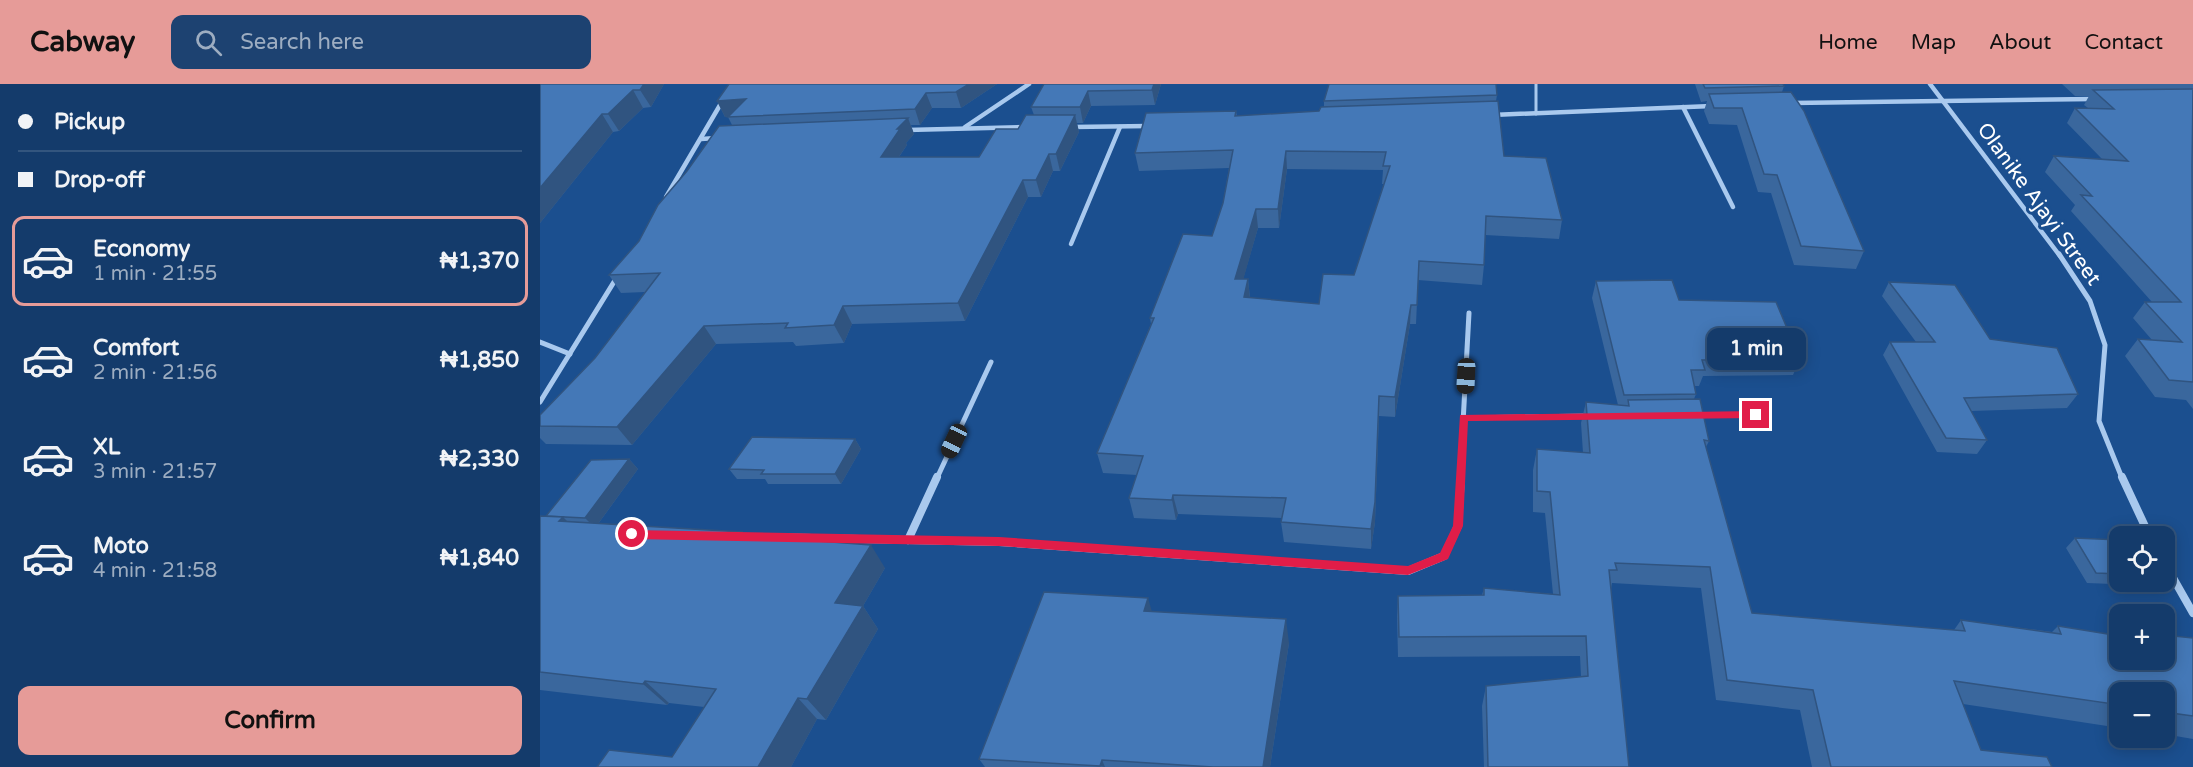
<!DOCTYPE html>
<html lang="en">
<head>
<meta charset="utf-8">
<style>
	:root { --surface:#143b6b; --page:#1d4271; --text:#f1f3f6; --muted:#9dadc1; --line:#33557e; --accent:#e69b98 }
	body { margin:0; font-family:"Varela Round",sans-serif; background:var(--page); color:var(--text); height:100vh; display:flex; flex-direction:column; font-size:22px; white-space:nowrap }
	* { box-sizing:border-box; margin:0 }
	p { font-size:20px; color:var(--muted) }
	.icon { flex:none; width:33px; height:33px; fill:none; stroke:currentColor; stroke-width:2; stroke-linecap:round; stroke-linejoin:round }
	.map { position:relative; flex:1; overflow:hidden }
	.panel { display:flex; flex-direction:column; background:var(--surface); width:540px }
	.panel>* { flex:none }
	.top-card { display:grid; align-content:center; height:132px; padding:0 18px; background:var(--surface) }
	.tools { position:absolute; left:1569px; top:442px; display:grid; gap:12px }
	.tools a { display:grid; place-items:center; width:66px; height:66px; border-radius:12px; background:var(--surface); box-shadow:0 3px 15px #0003,0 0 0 2px var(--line); font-size:30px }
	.end { position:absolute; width:27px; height:27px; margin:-14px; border:8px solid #e11d48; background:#fff; box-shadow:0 0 0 3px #fff }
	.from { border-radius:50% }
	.bubble { position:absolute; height:42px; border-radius:12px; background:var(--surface); box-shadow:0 3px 15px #0003,0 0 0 2px var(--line); font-size:20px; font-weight:800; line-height:42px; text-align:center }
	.car { position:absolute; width:18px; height:36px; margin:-18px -9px; border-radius:8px; box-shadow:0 0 4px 2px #0007; background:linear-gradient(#222 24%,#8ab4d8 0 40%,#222 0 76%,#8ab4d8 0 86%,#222 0) }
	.top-card b { display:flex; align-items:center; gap:21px; height:57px; font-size:22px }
	.top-card b+b { border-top:2px solid var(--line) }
	.top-card i { width:15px; height:15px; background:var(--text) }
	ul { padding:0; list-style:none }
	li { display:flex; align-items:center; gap:18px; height:90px; margin:0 12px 9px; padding:0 6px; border:3px solid transparent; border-radius:12px }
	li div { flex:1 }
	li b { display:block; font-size:22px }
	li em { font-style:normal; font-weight:800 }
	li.current { border-color:var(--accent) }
	li>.icon { width:54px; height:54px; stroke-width:1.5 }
	.cta { display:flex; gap:12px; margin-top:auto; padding:12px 18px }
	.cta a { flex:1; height:69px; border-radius:12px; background:var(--accent); color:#111; font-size:24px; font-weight:800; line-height:69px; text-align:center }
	header { display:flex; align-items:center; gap:36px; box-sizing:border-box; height:84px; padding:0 30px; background:var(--accent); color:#111 }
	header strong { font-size:28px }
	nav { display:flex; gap:33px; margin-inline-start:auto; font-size:21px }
	.search { width:420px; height:54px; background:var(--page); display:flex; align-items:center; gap:15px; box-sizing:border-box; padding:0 21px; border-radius:12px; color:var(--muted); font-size:22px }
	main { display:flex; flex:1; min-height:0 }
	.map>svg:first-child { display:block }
</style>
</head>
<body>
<header>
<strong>Cabway</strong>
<div class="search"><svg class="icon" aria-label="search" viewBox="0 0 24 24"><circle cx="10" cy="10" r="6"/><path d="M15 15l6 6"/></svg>Search here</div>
<nav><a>Home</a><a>Map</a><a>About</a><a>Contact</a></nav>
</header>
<main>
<section class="panel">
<div class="top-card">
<b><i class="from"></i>Pickup</b>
<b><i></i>Drop-off</b>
</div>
<ul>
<li class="current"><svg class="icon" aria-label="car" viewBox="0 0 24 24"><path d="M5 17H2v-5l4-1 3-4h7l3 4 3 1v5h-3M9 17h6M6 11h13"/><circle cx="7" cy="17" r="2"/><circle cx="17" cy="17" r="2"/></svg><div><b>Economy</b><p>1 min · 21:55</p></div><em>₦1,370</em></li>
<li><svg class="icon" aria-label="car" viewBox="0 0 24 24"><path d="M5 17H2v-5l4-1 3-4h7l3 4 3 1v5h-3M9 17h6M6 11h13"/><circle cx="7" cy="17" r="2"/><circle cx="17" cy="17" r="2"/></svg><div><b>Comfort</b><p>2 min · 21:56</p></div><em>₦1,850</em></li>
<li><svg class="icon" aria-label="car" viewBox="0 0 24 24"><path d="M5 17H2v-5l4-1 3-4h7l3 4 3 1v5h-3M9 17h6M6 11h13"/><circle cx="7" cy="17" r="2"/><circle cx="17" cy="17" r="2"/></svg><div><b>XL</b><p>3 min · 21:57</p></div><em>₦2,330</em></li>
<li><svg class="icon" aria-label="car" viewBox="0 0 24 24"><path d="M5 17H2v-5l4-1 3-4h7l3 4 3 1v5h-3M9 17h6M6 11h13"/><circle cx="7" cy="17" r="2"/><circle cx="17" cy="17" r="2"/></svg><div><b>Moto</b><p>4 min · 21:58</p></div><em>₦1,840</em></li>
</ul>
<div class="cta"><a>Confirm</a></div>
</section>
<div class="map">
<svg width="1653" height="683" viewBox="0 0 1653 683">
	<rect width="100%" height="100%" fill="#1b4f8f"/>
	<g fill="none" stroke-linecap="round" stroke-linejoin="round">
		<path stroke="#a9c9ee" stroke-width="3" d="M996,0V30"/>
		<g stroke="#a9c9ee" stroke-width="4.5">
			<path d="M1390,0L1520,172"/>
			<path d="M1252,19L1553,15"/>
			<path d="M1143,23L1193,123"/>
			<path d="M952,31L1172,22"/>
			<path d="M425,43L489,0"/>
			<path d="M532,43L609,42"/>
			<path d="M367,46L486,43"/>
			<path d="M161,55L177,54"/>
			<path d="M126,113L183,16"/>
			<path d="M531,160L580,43"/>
		</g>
		<g stroke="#a9c9ee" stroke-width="5">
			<path d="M1519,170L1550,217L1565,261L1559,337L1582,394"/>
			<path d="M0,258L30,270"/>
			<path d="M0,318L77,193"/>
			<path d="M1157,331H1216"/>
			<path d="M923,334L1051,332"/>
			<path d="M397,394L451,278"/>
			<path d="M920,394L929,229"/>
		</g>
		<g stroke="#a9c9ee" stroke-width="8">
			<path d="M1582,393L1610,453"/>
			<path d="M226,453L459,458L868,487L904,472L918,442L921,393"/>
			<path d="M368,456L397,393"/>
			<path d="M1624,478L1653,529"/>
		</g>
	</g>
	<g fill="#3a679d" fill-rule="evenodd">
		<path d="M0,0H124L111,23L103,24L79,47L73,48L0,139Z"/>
		<path d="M189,0H457L421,24H392L380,41H371L374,50L366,59L367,61L359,73H439L478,45L494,31L491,23L504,0H621L615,21L551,22L543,39H537L539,48L520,87H513L501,113H488L425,237L312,240L304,259L256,262L253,258L176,260L92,361L6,360L0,354V331L55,274L105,208L81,209L69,191L99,157L192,41L188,33L189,32L185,33L177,17Z"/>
		<path d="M1155,0H1243L1244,2L1242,8L1324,167L1316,185L1254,181L1231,109L1218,108L1197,41L1169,40L1164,27L1167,17L1161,18Z"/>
		<path d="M1522,0H1653V325L1646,316L1615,313L1585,272L1598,255L1612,256L1593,234L1605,218H1612L1531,127L1535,121L1505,88L1514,72L1562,75L1527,39L1535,24H1548L1544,21L1549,12H1535Z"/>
		<path d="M957,11L956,17L964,72L1022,136L1019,155L945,151L944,181L942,201L878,196L876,240H870L855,333L839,332L835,438L831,465L744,458L741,438L742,434L638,430L636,436L594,434L589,414L597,391L563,389L557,369L611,240L610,234L672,152L683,119L689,84L599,87L595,69L696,27L697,32L779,27L784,23V17ZM747,85L843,86L842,100H844L814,191L779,220L710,214L708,195H703L718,144H739Z"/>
		<path d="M1056,197L1139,216L1260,275L1253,291L1163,292L1159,302H1155L1156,310L1154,315L1169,357L1166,363L1212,529L1414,546L1421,536L1512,548L1518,542L1580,576L1653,554V655L1624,650V609H1580V644L1423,620L1441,666L1512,683H1272L1260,626L1176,616L1161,504L1072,499L1071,505L1089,683H944L942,622L946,602L1041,593L1040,572L858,573L857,532L858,512L942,511L944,504L1013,510L1005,429L993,428V386L997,365L1043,369L1041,339L1046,318L1078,321L1052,214Z"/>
		<path d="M1349,198L1450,255L1538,310L1527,324L1431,327L1447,356L1437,370L1397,368L1343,271L1350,258H1376L1342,212Z"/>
		<path d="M315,355L321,365L301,400H228L225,395H197L189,385Z"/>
		<path d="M89,375L98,385L58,440L205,451L345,484L323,522L338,545L286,636L277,635L251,683H57L132,673L164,623L129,619L127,621L0,606V432H6Z"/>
		<path d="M1535,454L1580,456V498H1599L1597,501L1547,499L1526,464Z"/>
		<path d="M612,527L749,559L730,683H445L439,675Z"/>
	</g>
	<g fill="#305480">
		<path d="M104,0H124L111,23L100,6Z"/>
		<path d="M429,0H457L421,24L416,8Z"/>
		<path d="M614,0H621L615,21L612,6Z"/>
		<path d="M93,6L103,24L79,47L68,30Z"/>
		<path d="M548,7L551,22L543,39L540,23Z"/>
		<path d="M386,9L392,24L380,41L375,25Z"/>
		<path d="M206,15L214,30L185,33L177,17Z"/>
		<path d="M62,30L73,48L0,139V104Z"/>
		<path d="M535,31L539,48L520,87L516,70Z"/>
		<path d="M368,34L374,50L366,59L367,61L347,90L341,73L357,45Z"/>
		<path d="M746,67L747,85L739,144L738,125Z"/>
		<path d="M509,70L513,87L501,113L496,96Z"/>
		<path d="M483,96L488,113L425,237L418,219Z"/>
		<path d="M716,125L718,144L698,214L695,195Z"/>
		<path d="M708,195L710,215L704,213Z"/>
		<path d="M871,221L870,240L855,333V313Z"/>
		<path d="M303,222L312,240L304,259L294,241Z"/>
		<path d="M164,242L176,260L92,361L77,343Z"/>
		<path d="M839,312L835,438L831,465V445Z"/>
		<path d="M315,355L321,365L301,400L295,390Z"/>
		<path d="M89,375L98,385L55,444L45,434Z"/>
		<path d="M633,411L638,430L636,436L632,416Z"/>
		<path d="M23,433L46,456L19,437Z"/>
		<path d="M331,461L345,484L323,522L338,545L286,636L267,615L295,519Z"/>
		<path d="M608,514L615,538L604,527Z"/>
		<path d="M746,535L749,559L730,683H723Z"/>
		<path d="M105,597L129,619L127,621L103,600Z"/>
		<path d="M258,614L277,635L251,683H218Z"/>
		<path d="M562,676L565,683L560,682Z"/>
	</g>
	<g fill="#4478b7" stroke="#305480" stroke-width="1.5" fill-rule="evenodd">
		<path d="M0,0H104L100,6H93L68,30H62L0,104Z"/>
		<path d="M189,0H429L416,8L386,9L375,25L188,33L206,15L177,17Z"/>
		<path d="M504,0H614L612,6L548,7L540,23H491Z"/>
		<path d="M789,0H956L957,11L784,17Z"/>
		<path d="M1163,0H1243L1244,2L1165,4Z"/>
		<path d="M1653,5L1652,81L1653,298L1629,296L1598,255L1642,258L1605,218H1641L1541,111L1552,112L1514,72L1588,77L1535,24L1574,25L1553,6Z"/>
		<path d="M1251,8L1264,27L1324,167L1261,162L1237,91L1224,90L1202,24H1174L1169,10Z"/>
		<path d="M958,17L964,72L1006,74L1022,136L946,132L944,181L879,177L877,221H871L855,313L839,312L835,418L831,445L741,438L746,414L633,411L632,416L589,414L603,372L557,369L614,234H610L643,150L672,152L683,119L693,66L595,69L606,29L696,27L695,32L779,27L781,23ZM746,67L846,68L843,82H850L814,191L783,190L779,220L704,213L708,195H695L716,125H738Z"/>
		<path d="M486,31H535L516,70H509L496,96H483L418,219L303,222L294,241L245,244L248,239L164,242L77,343L0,342V331L55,274L120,189L69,191L99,157L118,121L147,87L179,42L368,34L357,45H360L341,73H439L456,45H478Z"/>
		<path d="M1132,196L1139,216L1236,218L1260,275L1162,276L1165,286H1151L1156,310L1084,311L1056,197Z"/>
		<path d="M1349,198L1415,201L1450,255L1517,264L1538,310L1424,314L1447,356L1406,354L1350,258H1395Z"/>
		<path d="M1160,315L1169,357L1164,356L1212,529L1425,547L1421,536L1521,550L1518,542L1580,552V576H1624V551L1653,554V632L1624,628V609H1580V621L1414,597L1441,666L1507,673L1512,683H1291L1273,606L1187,596L1170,483L1075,479L1077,486H1069L1089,683H948L946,602L1048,592L1046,552L859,553L858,512L944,511V504L1020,511L1010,408L997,407V365L1050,369L1046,318L1089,322L1088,316Z"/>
		<path d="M212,353L315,355L295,390H221L224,386L189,385Z"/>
		<path d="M89,375L45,434L6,432L51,376Z"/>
		<path d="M0,432L23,433L19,437L202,448L200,451L331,461L295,519L323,522L267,615L258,614L218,683H57L69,666L132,673L176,605L105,597L103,600L0,588Z"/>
		<path d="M1535,454L1580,456V490L1556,489Z"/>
		<path d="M504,508L608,514L604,527L746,535L723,683H673L562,676L560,682L439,675Z"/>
	</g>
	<path fill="#e11d48" d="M1216,327L1221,331L1216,334L928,337L923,442L908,475L868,491L459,462L92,455L87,450L92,446L459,453L868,482L900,469L913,442L920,331Z"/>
	<g text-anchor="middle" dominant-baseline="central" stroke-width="6" stroke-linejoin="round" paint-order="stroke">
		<g font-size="21" fill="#fff" stroke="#1b4f8f">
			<text transform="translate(1499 120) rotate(54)">Olanike Ajayi Street</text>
		</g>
	</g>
</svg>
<div class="tools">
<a><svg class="icon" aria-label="locate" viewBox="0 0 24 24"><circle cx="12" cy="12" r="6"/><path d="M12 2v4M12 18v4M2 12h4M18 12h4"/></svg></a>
<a>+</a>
<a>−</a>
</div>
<i class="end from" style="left:92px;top:450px"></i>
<i class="end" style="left:1216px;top:331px"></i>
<div class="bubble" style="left:1167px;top:244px;width:99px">1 min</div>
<i class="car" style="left:926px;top:292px;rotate:183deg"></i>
<i class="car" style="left:414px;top:357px;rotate:205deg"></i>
</div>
</main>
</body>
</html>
